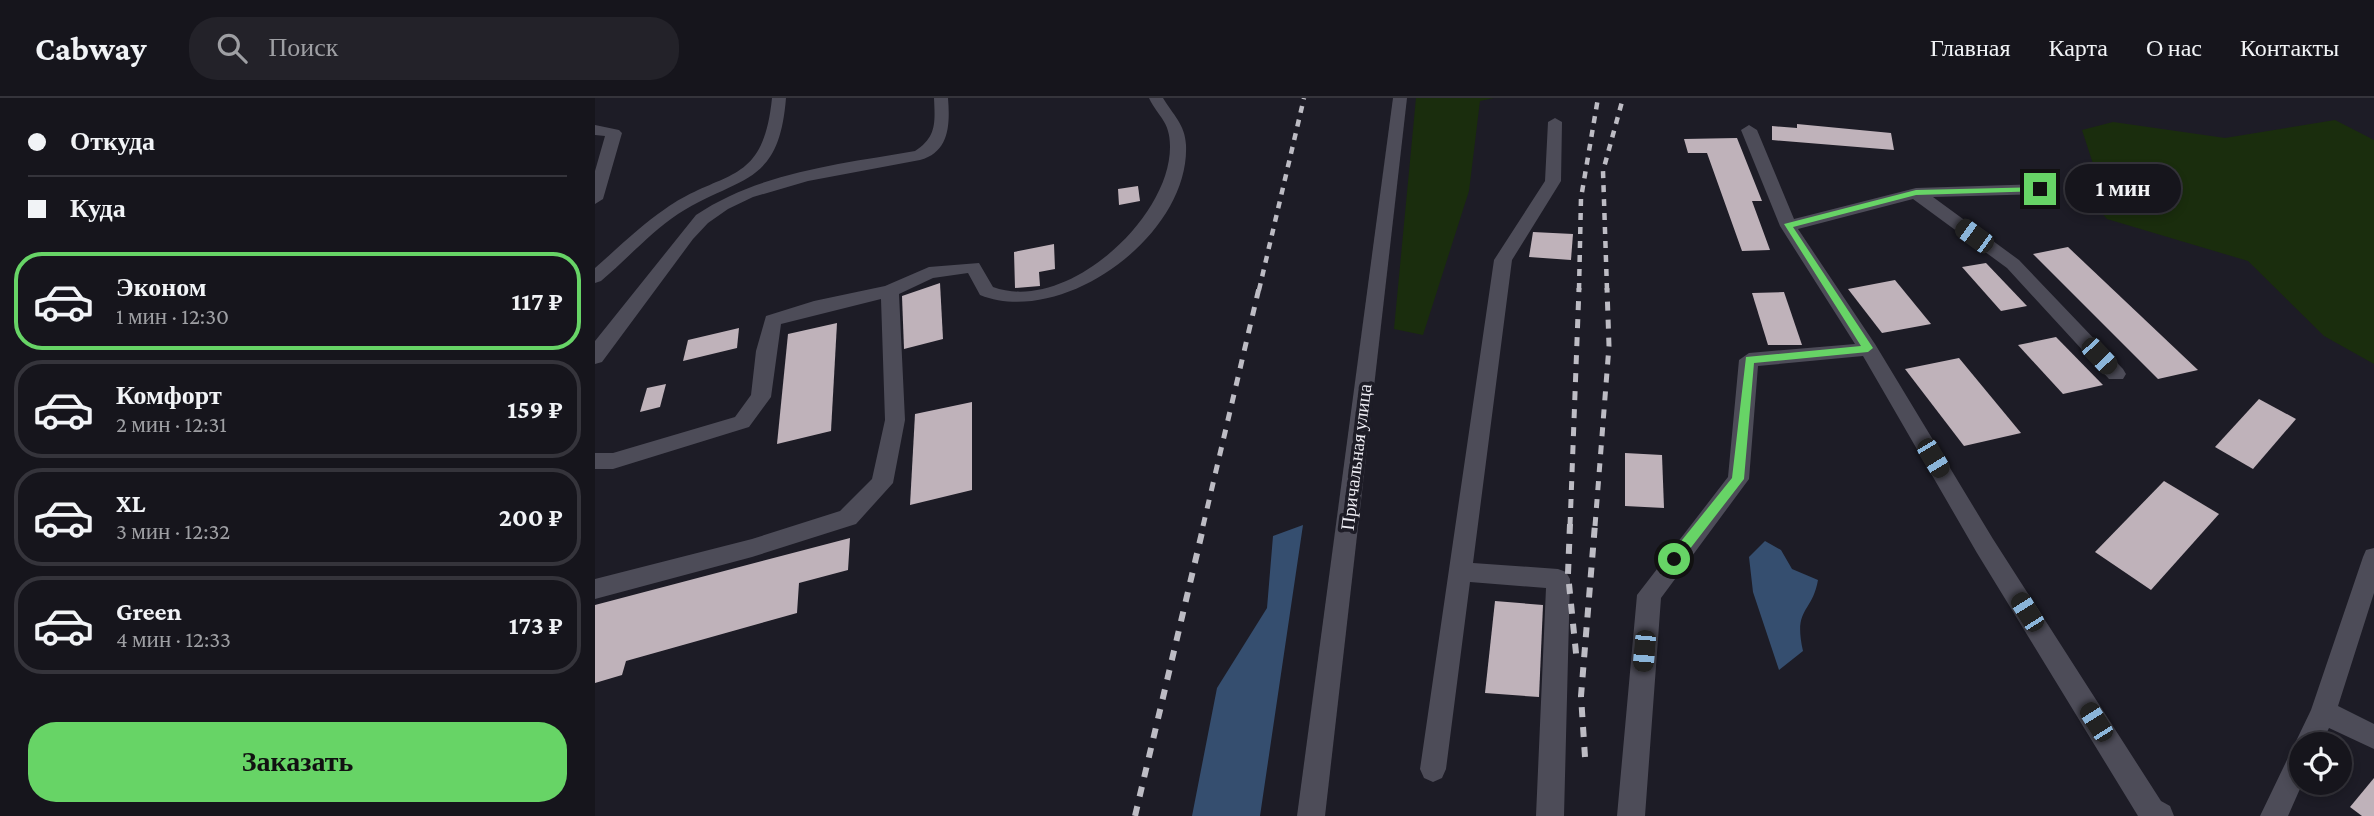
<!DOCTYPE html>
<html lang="ru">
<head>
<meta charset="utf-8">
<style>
	:root { --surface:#16151c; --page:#232229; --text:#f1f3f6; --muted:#9e9fa3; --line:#35343b; --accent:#67d466 }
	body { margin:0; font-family:"Crimson Pro",serif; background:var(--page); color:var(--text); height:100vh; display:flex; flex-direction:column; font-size:26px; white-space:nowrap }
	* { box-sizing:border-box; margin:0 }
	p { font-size:23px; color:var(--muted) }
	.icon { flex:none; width:38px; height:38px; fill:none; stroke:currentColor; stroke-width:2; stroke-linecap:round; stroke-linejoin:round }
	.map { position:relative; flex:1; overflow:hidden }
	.drawer { display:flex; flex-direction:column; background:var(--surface); width:595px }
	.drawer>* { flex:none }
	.guide { display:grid; align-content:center; height:154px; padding:0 28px; background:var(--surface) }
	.buttons { position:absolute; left:1694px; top:634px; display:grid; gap:14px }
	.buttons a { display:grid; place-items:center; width:63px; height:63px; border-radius:50%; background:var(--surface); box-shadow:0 4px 10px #0003,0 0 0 2px var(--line); font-size:35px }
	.end { position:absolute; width:32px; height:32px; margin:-16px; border:9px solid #67d466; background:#111; box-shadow:0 0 0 4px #111 }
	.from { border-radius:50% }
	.bubble { position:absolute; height:49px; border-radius:24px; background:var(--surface); box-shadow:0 4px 10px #0003,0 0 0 2px var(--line); font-size:23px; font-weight:700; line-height:49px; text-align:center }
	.car { position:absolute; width:21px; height:42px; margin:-21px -10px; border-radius:9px; box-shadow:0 0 5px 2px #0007; background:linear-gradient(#222 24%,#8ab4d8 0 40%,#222 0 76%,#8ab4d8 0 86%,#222 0) }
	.guide b { display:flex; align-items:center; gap:24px; height:66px; font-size:26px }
	.guide b+b { border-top:2px solid var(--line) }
	.guide i { width:18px; height:18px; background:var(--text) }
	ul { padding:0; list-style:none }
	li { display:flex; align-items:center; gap:21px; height:98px; margin:0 14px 10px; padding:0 14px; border:4px solid var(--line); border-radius:28px }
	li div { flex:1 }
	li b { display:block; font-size:26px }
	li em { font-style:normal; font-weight:700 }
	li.on { border-color:var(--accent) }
	li>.icon { width:63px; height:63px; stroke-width:1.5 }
	.cta { display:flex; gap:14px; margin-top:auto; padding:14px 28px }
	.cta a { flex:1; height:80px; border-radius:28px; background:var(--accent); color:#111; font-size:28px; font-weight:700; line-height:80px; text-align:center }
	header { display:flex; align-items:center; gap:42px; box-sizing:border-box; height:98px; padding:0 35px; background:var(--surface); border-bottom:2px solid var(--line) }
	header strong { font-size:33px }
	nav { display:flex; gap:38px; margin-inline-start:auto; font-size:24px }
	.search { width:490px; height:63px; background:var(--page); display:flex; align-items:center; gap:18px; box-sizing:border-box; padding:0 24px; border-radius:28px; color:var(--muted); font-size:26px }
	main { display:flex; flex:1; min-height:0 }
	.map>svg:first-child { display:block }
</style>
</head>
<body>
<header>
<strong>Cabway</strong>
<div class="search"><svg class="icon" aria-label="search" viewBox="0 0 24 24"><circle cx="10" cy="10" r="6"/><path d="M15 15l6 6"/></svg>Поиск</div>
<nav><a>Главная</a><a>Карта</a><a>О нас</a><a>Контакты</a></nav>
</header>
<main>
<section class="drawer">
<div class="guide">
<b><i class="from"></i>Откуда</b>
<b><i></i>Куда</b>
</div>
<ul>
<li class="on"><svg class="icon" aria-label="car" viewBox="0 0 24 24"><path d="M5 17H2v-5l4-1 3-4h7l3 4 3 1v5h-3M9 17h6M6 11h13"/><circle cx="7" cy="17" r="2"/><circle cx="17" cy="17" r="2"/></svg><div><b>Эконом</b><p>1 мин · 12:30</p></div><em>117 ₽</em></li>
<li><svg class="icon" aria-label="car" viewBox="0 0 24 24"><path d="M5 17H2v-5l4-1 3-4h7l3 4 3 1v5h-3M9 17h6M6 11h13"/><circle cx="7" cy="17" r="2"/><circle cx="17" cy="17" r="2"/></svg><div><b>Комфорт</b><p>2 мин · 12:31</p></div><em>159 ₽</em></li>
<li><svg class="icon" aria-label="car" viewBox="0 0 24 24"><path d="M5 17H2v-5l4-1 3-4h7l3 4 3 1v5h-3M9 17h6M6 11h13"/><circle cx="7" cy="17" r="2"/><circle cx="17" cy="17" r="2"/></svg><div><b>XL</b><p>3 мин · 12:32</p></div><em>200 ₽</em></li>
<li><svg class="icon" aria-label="car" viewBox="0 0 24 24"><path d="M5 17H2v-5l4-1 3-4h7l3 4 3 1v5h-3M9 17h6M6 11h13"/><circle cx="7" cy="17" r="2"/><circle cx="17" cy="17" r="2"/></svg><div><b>Green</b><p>4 мин · 12:33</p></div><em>173 ₽</em></li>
</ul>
<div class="cta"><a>Заказать</a></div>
</section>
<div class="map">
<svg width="1779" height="718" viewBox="0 0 1779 718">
	<rect width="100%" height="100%" fill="#1d1c26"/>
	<g fill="#1a2d0d">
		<path d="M821,0H899L885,3L874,93L828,237L799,231Z"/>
		<path d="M1740,22L1779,42V266L1729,238L1653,163L1512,121L1483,89L1501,75L1487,32L1518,24L1630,40Z"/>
	</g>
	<g fill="#354e6f">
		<path d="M708,427L665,718H597L622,590L672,510L678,438Z"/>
		<path d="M1170,443L1186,452L1197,471L1223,482C1217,516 1198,509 1208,553L1184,572L1158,494L1154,459Z"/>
	</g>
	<g fill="#bfb2ba">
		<path d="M1202,26L1296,35L1299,52L1177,42V28L1202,30Z"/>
		<path d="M1142,40L1167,103H1157L1175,152L1147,153L1112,55H1093L1089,41Z"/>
		<path d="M543,88L545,103L524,107L523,91Z"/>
		<path d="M938,134L978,136L976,162L934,159Z"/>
		<path d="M459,146L460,171L444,174L445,188L420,190L419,154Z"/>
		<path d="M1473,149L1603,272L1563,281L1438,156Z"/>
		<path d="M1391,165L1432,208L1406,213L1367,169Z"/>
		<path d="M1300,182L1336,226L1287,235L1253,191Z"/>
		<path d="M345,185L348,241L309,251L307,198Z"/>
		<path d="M1189,194L1207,247H1173L1157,195Z"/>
		<path d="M242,225L236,333L182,346L193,236Z"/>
		<path d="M144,230L142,250L88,263L93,242Z"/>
		<path d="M1461,239L1508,287L1468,296L1423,247Z"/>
		<path d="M1364,260L1426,335L1369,348L1310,271Z"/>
		<path d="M71,286L65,309L45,314L52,290Z"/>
		<path d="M1664,301L1701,321L1658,371L1620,349Z"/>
		<path d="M377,304V392L315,407L320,316Z"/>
		<path d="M1030,355L1067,357L1069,410L1030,408Z"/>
		<path d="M1569,383L1624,416L1556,492L1500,454Z"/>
		<path d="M255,440L253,472L204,485L202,515L31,563L27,577L0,585V507Z"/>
		<path d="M900,503L948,507L944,599L890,595Z"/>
		<path d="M1779,680V718H1767L1755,709Z"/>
	</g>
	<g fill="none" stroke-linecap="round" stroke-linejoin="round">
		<g fill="#4d4c58" fill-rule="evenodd">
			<path d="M177,0H191C184,89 145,77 83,116C56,134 31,162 6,183L0,185V170C23,150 45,128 70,111C128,70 168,90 177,0Z"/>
			<path d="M339,0H353C355,25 355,54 325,62L213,83L158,99L133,111L113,125L98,141L7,264L0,266V243L101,117C165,74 246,66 320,53C342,39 340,24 339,0Z"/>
			<path d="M554,0H568C578,17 590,26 591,47C595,137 468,230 385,197L373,175L338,180L304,196L310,322L298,385L261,426L157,459L0,501V481L157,441L245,413L277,381L290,322L286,201L186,226L176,299L154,329L18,371H0V355H18L140,319L156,297L161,253L171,218L219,203L290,188L334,169L384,165L398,189C471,216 576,120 575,48C575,23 563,19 554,0Z"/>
			<path d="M798,0H812L730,718H702Z"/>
			<path d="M960,20L967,24L966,83L917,162L878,465L963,471L971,474L975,481L969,718H941L951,490L875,484L851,671L847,680L838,684L829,680L825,671L899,162L950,83L953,24Z"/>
			<path d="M0,27L24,32L27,35L8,101L0,106V73L10,38L0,37Z"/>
			<path d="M1154,27L1162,32L1199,121L1321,90L1445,86L1453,91L1445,96L1338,99L1424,162L1528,271L1531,276L1528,281H1514L1412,170L1318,101L1203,131L1280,246L1398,441L1566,703L1575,708L1579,718H1543L1382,455L1268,258L1163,268L1154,381L1066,500L1050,718H1022L1042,497L1133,379L1144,262L1154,255L1260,246L1185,128L1146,32Z"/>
			<path d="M1779,450V495L1743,608L1779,626V651L1734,630L1726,646H1706L1708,684L1693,718H1665L1716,612L1768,459L1771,452Z"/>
		</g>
		<g stroke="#bdbcc4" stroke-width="4.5" stroke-dasharray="7 7" stroke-linecap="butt">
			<path d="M664,192L709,0"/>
			<path d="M984,192L986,100L1003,0"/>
			<path d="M1012,192L1008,73L1028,0"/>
		</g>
		<g stroke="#bdbcc4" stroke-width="5" stroke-dasharray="9 9" stroke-linecap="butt">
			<path d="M608,428L664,190"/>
			<path d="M975,428L984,190"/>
			<path d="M1000,428L1014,248L1012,190"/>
		</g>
		<g stroke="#bdbcc4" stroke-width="6" stroke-dasharray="10 10" stroke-linecap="butt">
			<path d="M975,426L973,476L982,565"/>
			<path d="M990,659L986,598L1000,426"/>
			<path d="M540,718L609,426"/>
		</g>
	</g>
	<path fill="#67d466" d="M1445,89L1448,93L1321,97L1198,129L1278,250L1273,254L1159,265L1149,381L1084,465H1075V457L1137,380L1151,259L1266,248L1189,126L1321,92Z"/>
	<g text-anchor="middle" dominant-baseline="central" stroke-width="7" stroke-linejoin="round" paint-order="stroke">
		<g font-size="19" fill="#efeef5" stroke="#1d1c26">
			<text transform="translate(761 359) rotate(-83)">Причальная улица</text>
		</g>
	</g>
</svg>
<div class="buttons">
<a><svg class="icon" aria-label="locate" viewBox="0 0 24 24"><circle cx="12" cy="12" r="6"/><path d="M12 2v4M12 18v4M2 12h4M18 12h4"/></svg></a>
</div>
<i class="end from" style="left:1079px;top:461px"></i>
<i class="end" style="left:1445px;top:91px"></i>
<div class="bubble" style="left:1470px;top:66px;width:116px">1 мин</div>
<i class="car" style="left:1379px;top:138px;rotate:306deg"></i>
<i class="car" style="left:1504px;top:258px;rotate:137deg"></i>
<i class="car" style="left:1338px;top:360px;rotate:149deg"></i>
<i class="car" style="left:1432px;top:514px;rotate:328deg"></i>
<i class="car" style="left:1049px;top:553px;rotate:185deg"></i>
<i class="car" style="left:1501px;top:624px;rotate:328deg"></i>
</div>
</main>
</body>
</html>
